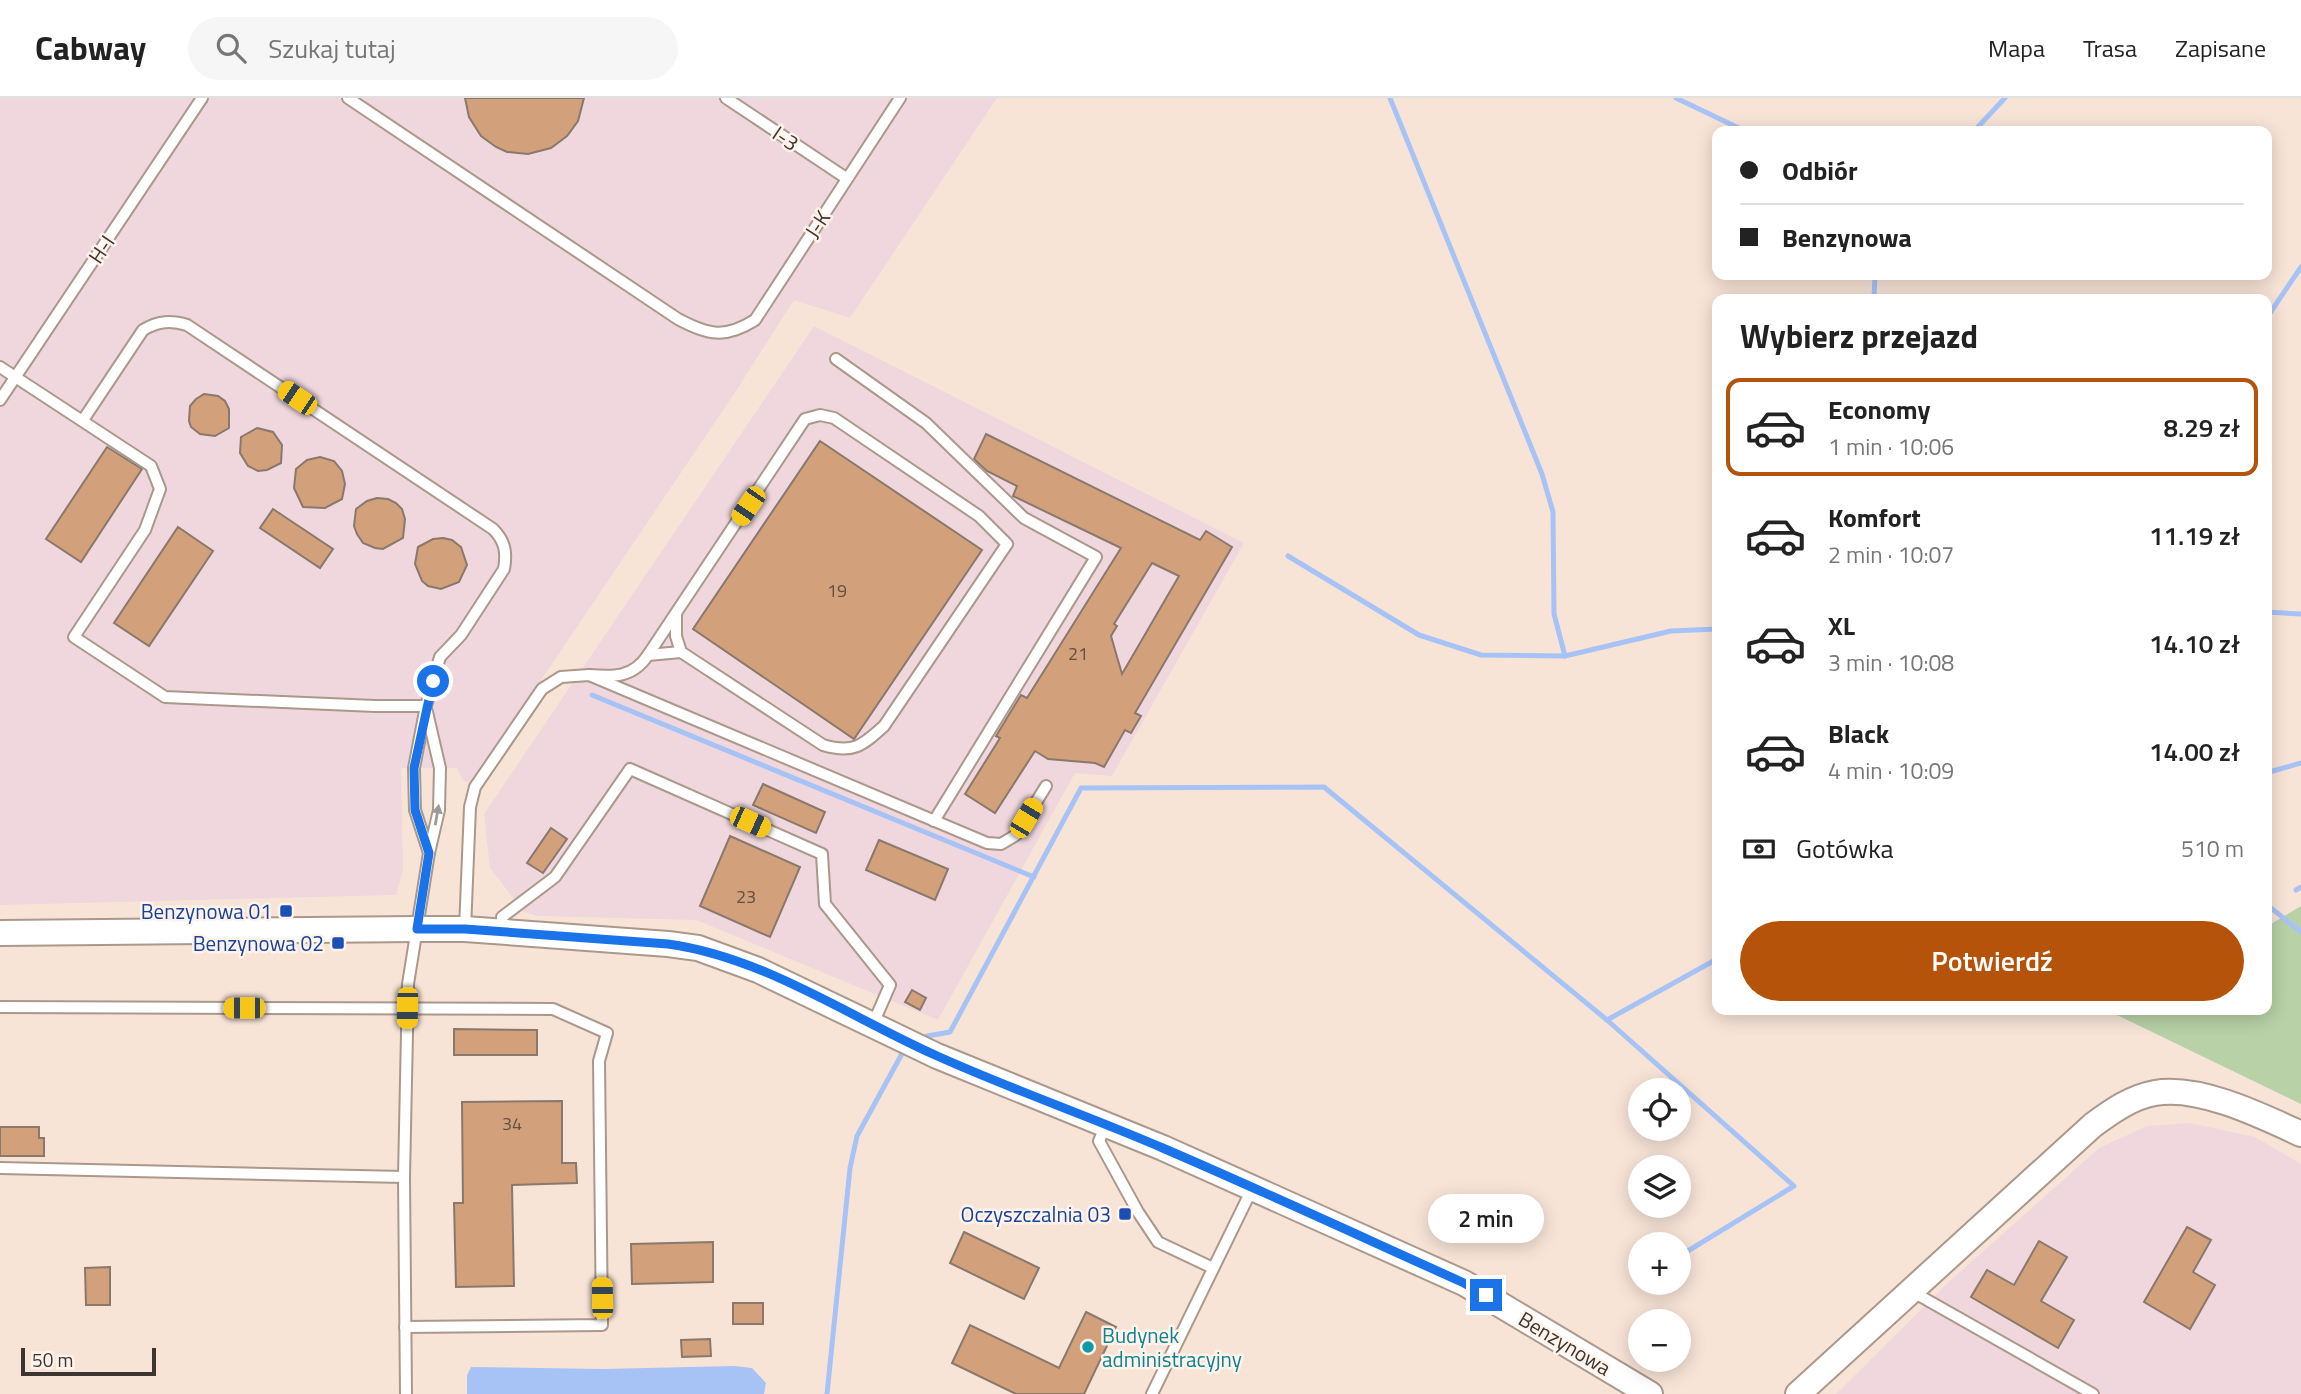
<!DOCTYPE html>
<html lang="pl">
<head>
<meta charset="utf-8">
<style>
	:root { --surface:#fff; --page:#f6f6f6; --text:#222; --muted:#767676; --line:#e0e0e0; --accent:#b45309 }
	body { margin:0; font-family:"Titillium Web",sans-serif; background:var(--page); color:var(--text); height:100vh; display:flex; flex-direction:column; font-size:26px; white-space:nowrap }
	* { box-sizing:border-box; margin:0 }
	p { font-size:23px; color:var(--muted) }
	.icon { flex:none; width:38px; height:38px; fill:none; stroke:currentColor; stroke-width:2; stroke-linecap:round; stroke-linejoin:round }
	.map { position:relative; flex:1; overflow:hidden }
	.drawer { position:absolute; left:1712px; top:196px; width:560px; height:721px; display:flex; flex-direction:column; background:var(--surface); border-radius:14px; box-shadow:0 4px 18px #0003 }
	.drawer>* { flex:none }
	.guide { position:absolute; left:1712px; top:28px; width:560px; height:154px; border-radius:14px; box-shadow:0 4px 18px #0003; display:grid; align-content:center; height:154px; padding:0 28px; background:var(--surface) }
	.controls { position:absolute; left:1628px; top:980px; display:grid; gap:14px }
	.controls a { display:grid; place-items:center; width:63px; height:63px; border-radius:50%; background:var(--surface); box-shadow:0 4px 18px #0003; font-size:35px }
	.scale { position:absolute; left:21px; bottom:18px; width:135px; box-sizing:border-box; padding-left:7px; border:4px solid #3d3530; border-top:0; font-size:19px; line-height:24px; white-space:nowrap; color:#3d3530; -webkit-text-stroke:5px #fff3eb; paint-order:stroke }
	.end { position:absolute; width:32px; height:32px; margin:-16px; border:9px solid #1a73e8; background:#fff; box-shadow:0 0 0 4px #fff }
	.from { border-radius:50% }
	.bubble { position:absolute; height:49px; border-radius:24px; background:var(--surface); box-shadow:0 4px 18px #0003; font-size:23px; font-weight:600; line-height:49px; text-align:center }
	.car { position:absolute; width:21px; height:42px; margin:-21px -10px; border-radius:9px; box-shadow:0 0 5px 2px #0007; background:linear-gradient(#f5c518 24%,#345 0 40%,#f5c518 0 76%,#345 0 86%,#f5c518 0) }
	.guide b { display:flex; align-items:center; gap:24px; height:66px; font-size:26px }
	.guide b+b { border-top:2px solid var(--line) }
	.guide i { width:18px; height:18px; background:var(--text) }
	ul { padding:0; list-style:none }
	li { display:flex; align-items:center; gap:21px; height:98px; margin:0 14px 10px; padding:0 14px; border:4px solid transparent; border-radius:14px }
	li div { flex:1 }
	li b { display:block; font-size:26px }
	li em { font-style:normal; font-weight:600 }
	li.current { border-color:var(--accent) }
	li>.icon { width:63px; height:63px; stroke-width:1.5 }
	h2 { padding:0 28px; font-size:32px; line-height:84px }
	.pay { display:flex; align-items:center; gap:18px; height:77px; padding:0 28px; font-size:26px }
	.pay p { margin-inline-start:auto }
	.button { display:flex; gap:14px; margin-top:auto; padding:14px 28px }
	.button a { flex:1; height:80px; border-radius:42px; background:var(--accent); color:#fff; font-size:28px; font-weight:600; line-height:80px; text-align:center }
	header { display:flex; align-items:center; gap:42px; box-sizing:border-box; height:98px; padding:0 35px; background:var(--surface); border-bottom:2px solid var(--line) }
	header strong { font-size:33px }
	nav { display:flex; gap:38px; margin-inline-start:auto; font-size:24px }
	.search { width:490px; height:63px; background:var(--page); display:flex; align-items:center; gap:18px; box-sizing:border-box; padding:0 24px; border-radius:38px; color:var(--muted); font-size:26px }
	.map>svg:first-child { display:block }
</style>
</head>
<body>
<header>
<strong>Cabway</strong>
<div class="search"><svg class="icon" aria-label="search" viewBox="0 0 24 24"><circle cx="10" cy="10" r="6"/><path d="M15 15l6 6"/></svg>Szukaj tutaj</div>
<nav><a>Mapa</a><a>Trasa</a><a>Zapisane</a></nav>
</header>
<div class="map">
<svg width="2301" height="1296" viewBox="0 0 2301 1296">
	<rect width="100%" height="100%" fill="#f8e4d7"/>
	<g fill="#f0d7de">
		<path d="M0,0H997L850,220L794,202L734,296L471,686L463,682L457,670H401L403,772L396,797L0,807Z"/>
		<path d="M814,228L1244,445L1112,678L1075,675L938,922L696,822L538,818L524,814L490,770L484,716Z"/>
		<path d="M2190,1025L2255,1039L2301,1066V1296H1836L1952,1181L2099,1050L2147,1028Z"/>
	</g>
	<path fill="#b8d1a6" d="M2301,808V1006L2117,917L2126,912H2266V829Z"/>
	<path fill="#a7c3f6" d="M734,1268L752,1270L766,1285L764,1296H467V1277L471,1269L602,1271Z"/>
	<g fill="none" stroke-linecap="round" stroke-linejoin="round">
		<g stroke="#a7c3f6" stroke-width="5">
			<path d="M1390,0L1542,376L1553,414L1554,516L1565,558"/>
			<path d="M1676,0L1745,33"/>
			<path d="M1974,33L2005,0"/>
			<path d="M1874,201L1875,177"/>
			<path d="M2266,221L2301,169"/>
			<path d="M1288,458L1419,537L1481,557L1565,558L1671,533L1717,531"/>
			<path d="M2266,514L2301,516"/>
			<path d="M592,597L1034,779"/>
			<path d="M2266,675L2301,665"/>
			<path d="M2296,792L2301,789"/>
			<path d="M2266,806L2301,834"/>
			<path d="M1607,922L1794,1088L1678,1159"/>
			<path d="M927,938L950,934L1081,690L1324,689L1607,922L1717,861"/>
			<path d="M827,1296L850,1070L857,1038L904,952"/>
		</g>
	</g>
	<g fill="#d3a07c" stroke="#89786b" stroke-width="2" fill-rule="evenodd">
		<path d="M465,0H584L578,23L567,38L551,50L528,56L507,54L496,49L481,38L469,19Z"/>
		<path d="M204,296L218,298L225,303L229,311V330L215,338L200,336L191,329L189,323L190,308L196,301Z"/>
		<path d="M257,330L273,334L282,347L281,365L267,372L258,373L248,368L240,355L241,339Z"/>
		<path d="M986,336L1200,442L1206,433L1232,449L1135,615L1141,618L1131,635L1125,632L1104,669L1095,665L1048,661L1035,653L995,715L965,696L1000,640L996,638L1021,597L1027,600L1121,450L1013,398L1017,388L987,373L974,361ZM1152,465L1179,478L1122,576L1111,538L1117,528L1114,526Z"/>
		<path d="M820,343L982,452L854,641L693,531Z"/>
		<path d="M107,349L142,371L81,464L46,441Z"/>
		<path d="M320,359L334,363L342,373L345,386L342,401L325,410L303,409L294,390L296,371L307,362Z"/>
		<path d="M377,400L388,401L396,405L402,411L405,421L403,440L383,451L375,450L363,445L357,436L354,428L356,411L367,403Z"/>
		<path d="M273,411L333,451L320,470L260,430Z"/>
		<path d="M178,429L213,453L149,548L114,525Z"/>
		<path d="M443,440L452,442L461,449L467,467L459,484L441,491L428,488L422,483L415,466L418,449L433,441Z"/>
		<path d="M763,686L825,714L816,735L753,707Z"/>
		<path d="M551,730L567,741L543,775L527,765Z"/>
		<path d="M730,738L800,769L770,839L700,808Z"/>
		<path d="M879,742L948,771L935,802L866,772Z"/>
		<path d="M912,892L926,900L920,912L905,904Z"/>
		<path d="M454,931L537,932V957H454Z"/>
		<path d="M562,1003V1065H576L577,1085L512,1087L514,1188L456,1189L454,1105H463L462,1004Z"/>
		<path d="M0,1029H39V1040H44V1058H0Z"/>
		<path d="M2187,1129L2211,1142L2193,1174L2215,1187L2190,1231L2144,1204Z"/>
		<path d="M964,1134L1039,1170L1024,1201L950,1165Z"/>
		<path d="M2039,1143L2067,1159L2041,1203L2074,1222L2058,1250L1971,1199L1987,1172L2014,1187Z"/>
		<path d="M713,1144V1184L632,1186L631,1146Z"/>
		<path d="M110,1169V1207H86L85,1170Z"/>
		<rect x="733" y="1205" width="30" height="21"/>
		<path d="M1086,1214L1116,1229L1084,1296H1016L952,1265L970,1227L1059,1270Z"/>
		<path d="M710,1241L711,1258L682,1259L681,1242Z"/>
	</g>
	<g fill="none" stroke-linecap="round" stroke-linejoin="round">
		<defs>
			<g id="service">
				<path d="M348,0L678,221C708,237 725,241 755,222L900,0"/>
				<path d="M726,0L846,80"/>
				<path d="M836,261L926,325L1024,420L1096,459L934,723"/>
				<path d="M0,269L151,368L160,391L145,432L74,539L165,599L375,608H426"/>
				<path d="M0,302L202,0"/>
				<path d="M83,322L143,232C158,223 171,222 187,227L493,431C505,443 507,454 504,471L461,537L440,559L426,608L414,670L415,712L429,755"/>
				<path d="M648,557L681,554"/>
				<path d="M589,577C613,579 633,580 648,557L805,321L820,317L834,320L979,418L1007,446L884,628C862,648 853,656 823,647L681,554L676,538V515"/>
				<path d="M465,831L470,709L475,689L542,591L561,579L589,577L987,745L1001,746L1016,737L1046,688"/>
				<path d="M503,835L502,819L555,779L630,671L822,756L825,806L890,887L873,926"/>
				<path d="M0,909L553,911L607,935L599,963L602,1227L405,1229"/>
				<path d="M1106,1027L1099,1043L1138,1114L1158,1144L1213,1170"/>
				<path d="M0,1070L404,1079"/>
				<path d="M1913,1194L2093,1296"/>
				<path d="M406,1296L404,1079L408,886L429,755L439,712L440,670L427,614"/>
				<path d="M1152,1296L1253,1089"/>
			</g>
			<g id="tertiary">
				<path d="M0,835L417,831H465L668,846L698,850L758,872L937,958L1163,1050L1464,1185L1650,1296"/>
				<path d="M1798,1296L2093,1027C2112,1013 2132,999 2155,995C2199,987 2262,1018 2301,1036"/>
			</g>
		</defs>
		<use href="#service" stroke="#aa988b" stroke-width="14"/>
		<use href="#tertiary" stroke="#aa988b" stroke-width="28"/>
		<use href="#service" stroke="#fff" stroke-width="10"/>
		<use href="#tertiary" stroke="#fff" stroke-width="24"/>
	</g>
	<defs><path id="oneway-solid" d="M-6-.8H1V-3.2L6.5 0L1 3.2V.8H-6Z" transform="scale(1.75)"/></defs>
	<use fill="#9e9a98" href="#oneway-solid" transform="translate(437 717) rotate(-80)"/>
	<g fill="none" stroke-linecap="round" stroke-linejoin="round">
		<path stroke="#1a73e8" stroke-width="9" d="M433,583L414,670L415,712L429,755L417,831H465L668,846C763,859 848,918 935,957C1010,991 1089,1018 1165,1051C1265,1094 1364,1140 1464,1185L1486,1197"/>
	</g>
	<g fill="#1a4fb4" stroke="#fff3eb" stroke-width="2.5">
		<rect x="279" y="806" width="14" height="14" rx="3.5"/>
		<rect x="331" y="838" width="14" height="14" rx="3.5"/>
		<rect x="1118" y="1109" width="14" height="14" rx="3.5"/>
	</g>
	<circle fill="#0f9aa8" stroke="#fff3eb" stroke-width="2.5" cx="1088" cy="1249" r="7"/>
	<g text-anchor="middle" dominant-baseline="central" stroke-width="5" stroke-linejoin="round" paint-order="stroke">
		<g font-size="18" fill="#625043">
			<text x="837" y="492">19</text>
			<text x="1078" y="555">21</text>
			<text x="746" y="798">23</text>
			<text x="512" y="1025">34</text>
		</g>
		<g font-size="21" fill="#3d3530" stroke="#fff3eb">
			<text transform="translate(786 40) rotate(34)">I-3</text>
			<text transform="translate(817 126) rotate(-57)">J-K</text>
			<text transform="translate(101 151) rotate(-56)">H-I</text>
			<text transform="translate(1565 1245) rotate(31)">Benzynowa</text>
		</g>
		<g font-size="21" fill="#164399" stroke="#fff3eb" text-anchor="end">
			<text x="272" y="813">Benzynowa 01</text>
			<text x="324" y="845">Benzynowa 02</text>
			<text x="1111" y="1116">Oczyszczalnia 03</text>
		</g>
		<g font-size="21" fill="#0d838f" stroke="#fff3eb" text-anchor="start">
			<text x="1102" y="1237">Budynek<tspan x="1102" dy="24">administracyjny</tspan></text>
		</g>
	</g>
</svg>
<div class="controls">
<a><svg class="icon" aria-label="locate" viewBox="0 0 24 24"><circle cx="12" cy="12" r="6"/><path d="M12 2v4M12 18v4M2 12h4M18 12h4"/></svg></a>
<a><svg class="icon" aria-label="layers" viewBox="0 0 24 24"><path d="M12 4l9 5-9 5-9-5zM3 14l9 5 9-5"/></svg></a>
<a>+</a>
<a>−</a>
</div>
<div class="scale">50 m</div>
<i class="end from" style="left:433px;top:583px"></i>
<i class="end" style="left:1486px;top:1197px"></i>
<div class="bubble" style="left:1428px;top:1096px;width:116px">2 min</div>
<i class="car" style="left:297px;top:300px;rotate:304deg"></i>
<i class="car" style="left:748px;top:408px;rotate:214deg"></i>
<i class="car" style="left:1026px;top:720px;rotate:31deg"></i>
<i class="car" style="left:750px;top:724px;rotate:114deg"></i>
<i class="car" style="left:244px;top:910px;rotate:270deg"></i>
<i class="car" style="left:407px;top:910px;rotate:181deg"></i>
<i class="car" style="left:602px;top:1200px;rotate:359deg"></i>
<div class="guide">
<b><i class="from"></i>Odbiór</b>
<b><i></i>Benzynowa</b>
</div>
<section class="drawer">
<h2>Wybierz przejazd</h2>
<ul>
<li class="current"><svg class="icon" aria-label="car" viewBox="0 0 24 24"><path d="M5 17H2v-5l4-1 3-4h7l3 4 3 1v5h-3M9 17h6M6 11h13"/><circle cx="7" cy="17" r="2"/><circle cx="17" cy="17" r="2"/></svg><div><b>Economy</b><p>1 min · 10:06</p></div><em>8.29 zł</em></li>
<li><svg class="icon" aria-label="car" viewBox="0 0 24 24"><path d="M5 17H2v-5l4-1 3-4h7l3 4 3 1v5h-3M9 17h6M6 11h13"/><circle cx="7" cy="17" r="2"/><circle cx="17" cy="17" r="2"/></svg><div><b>Komfort</b><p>2 min · 10:07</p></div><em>11.19 zł</em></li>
<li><svg class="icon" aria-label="car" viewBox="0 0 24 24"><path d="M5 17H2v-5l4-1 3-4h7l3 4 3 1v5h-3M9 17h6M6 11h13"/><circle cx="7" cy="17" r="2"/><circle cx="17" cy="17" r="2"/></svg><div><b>XL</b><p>3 min · 10:08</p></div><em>14.10 zł</em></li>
<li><svg class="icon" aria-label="car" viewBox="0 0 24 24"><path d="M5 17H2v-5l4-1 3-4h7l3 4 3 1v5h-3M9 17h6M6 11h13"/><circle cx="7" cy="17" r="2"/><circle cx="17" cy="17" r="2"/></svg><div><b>Black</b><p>4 min · 10:09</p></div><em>14.00 zł</em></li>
</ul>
<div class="pay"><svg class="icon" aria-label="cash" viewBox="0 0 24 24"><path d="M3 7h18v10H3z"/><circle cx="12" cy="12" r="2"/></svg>Gotówka<p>510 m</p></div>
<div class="button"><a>Potwierdź</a></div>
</section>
</div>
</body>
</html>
